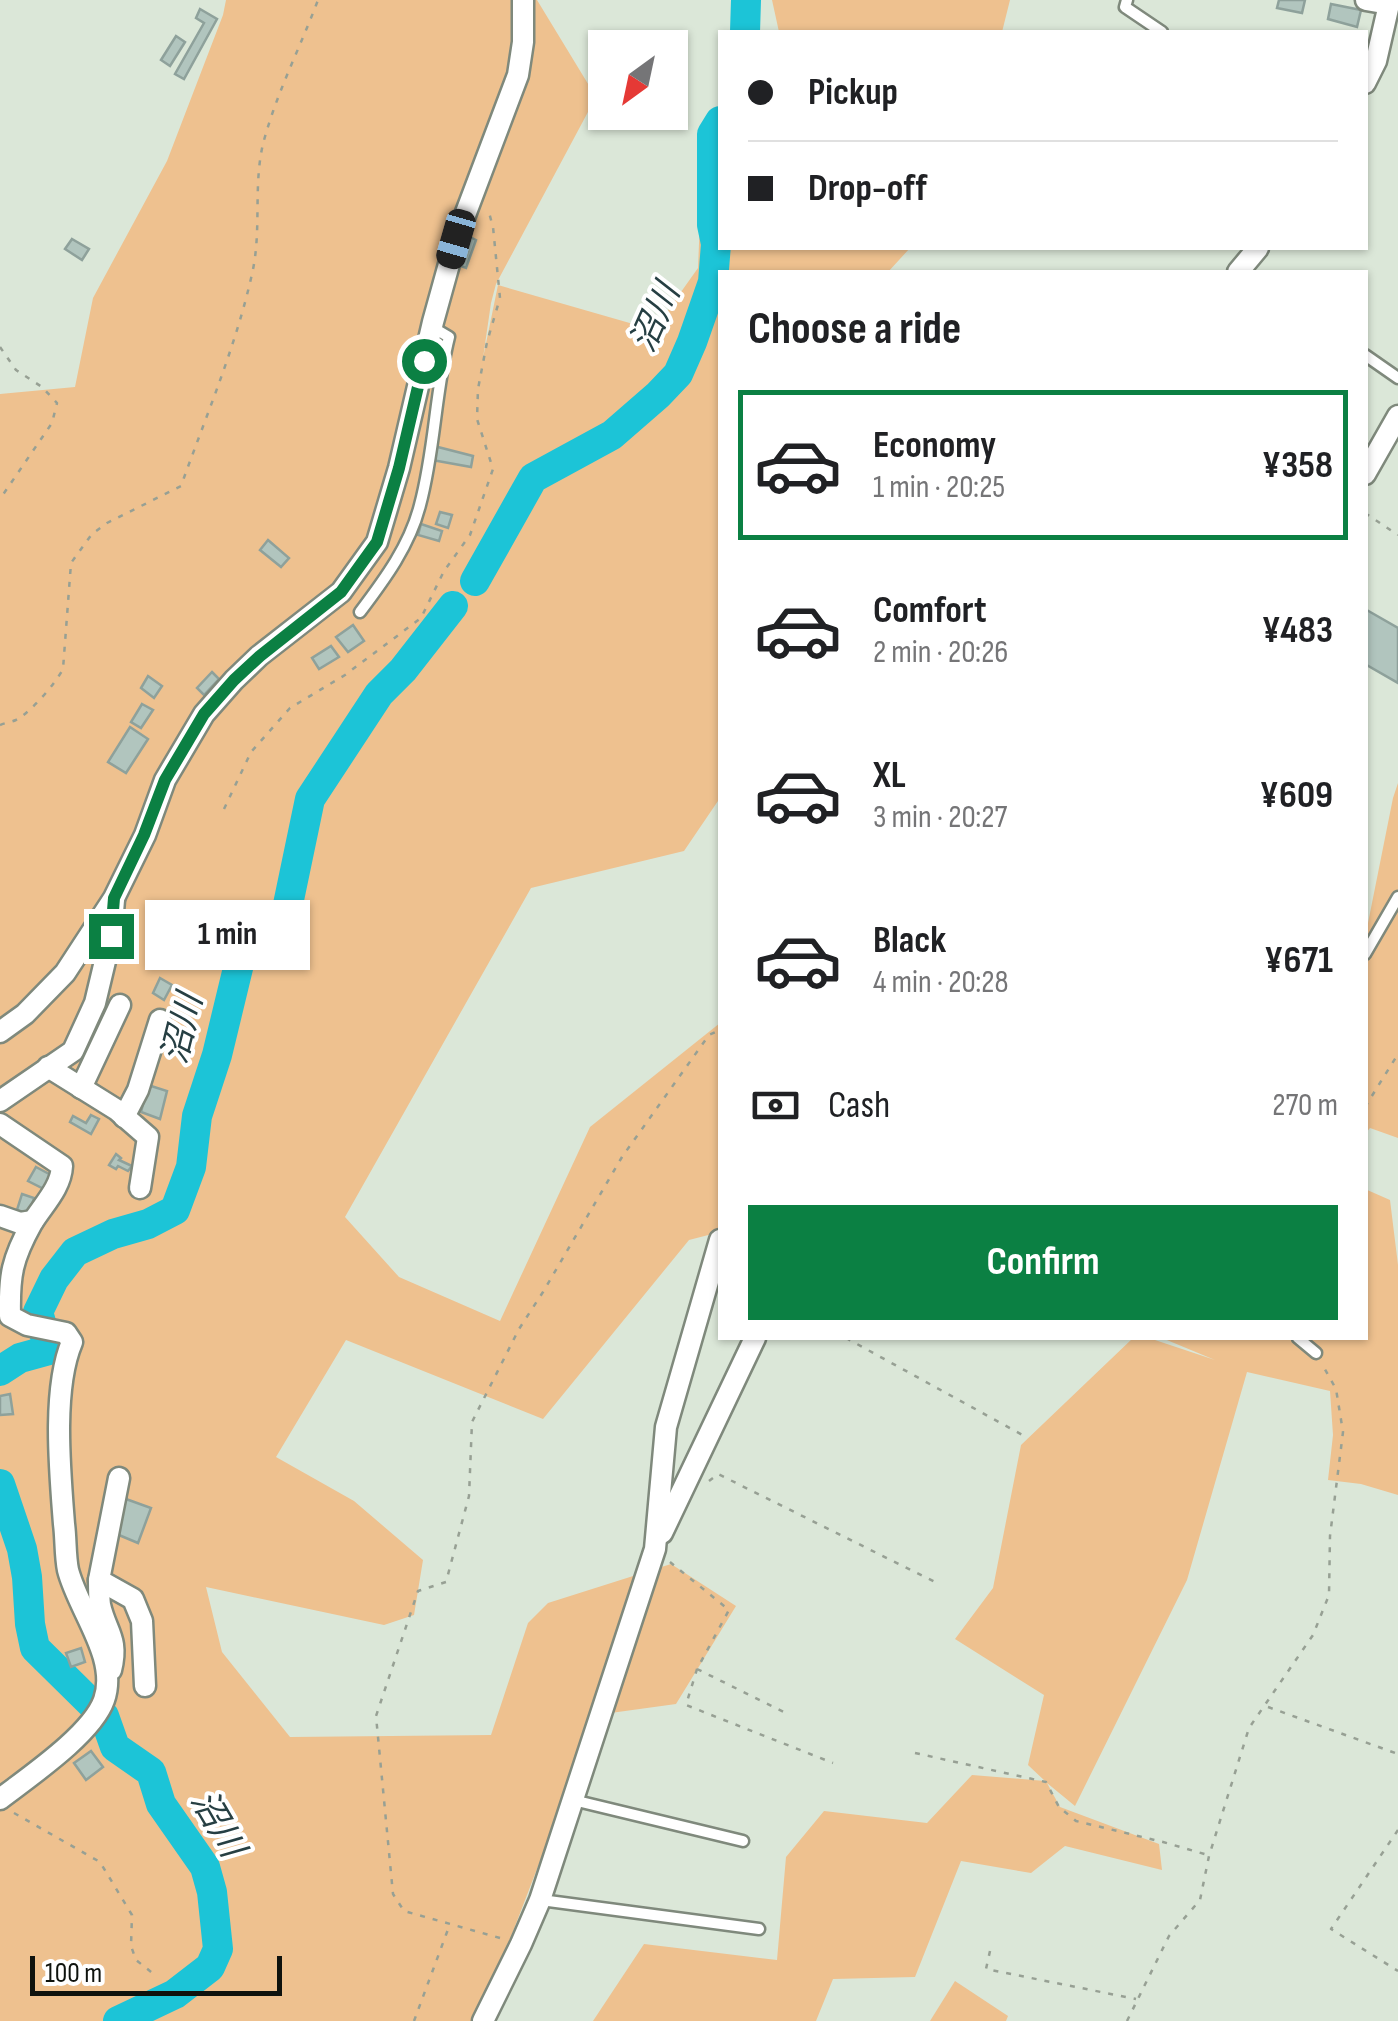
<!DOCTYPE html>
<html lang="en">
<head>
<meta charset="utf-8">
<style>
	:root { --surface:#fff; --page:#f2f2f2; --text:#202124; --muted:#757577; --line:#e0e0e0; --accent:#0b8043 }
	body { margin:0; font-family:"Sofia Sans Condensed","Noto Sans JP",sans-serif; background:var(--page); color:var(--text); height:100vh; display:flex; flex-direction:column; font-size:38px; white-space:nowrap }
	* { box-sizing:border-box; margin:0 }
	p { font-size:32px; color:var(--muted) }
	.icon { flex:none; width:55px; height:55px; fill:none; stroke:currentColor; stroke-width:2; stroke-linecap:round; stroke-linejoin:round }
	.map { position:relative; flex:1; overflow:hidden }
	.details { position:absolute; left:718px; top:270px; width:650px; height:1070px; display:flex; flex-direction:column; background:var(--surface); border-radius:0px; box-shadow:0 2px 8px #0004 }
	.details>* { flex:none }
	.hud { position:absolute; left:718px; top:30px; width:650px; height:220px; border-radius:0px; box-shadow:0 2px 8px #0004; display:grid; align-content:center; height:220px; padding:0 30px; background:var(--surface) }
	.needle { width:65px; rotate:213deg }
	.fabs { position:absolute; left:588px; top:30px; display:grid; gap:20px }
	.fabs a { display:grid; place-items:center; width:100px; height:100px; border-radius:0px; background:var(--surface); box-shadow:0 2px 8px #0004; font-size:50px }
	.scale { position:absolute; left:30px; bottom:25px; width:252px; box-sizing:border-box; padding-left:10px; border:5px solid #0f130e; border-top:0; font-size:28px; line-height:35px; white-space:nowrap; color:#0f130e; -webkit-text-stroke:8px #fff; paint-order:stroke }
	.end { position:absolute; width:45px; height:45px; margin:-22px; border:12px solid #0b8043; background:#fff; box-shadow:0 0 0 5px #fff }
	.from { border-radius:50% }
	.bubble { position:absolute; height:70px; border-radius:0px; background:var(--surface); box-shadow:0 2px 8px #0004; font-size:32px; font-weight:700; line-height:70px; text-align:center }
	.car { position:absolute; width:30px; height:60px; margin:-30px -15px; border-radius:12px; box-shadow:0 0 8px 2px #0007; background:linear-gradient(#222 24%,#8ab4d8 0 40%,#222 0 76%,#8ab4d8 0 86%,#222 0) }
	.hud b { display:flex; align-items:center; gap:35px; height:95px; font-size:38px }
	.hud b+b { border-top:2px solid var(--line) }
	.hud i { width:25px; height:25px; background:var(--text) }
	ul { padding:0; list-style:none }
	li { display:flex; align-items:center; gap:30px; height:150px; margin:0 20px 15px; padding:0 10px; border:5px solid transparent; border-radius:0px }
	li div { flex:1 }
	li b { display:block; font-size:38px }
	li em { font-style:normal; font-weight:700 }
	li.active { border-color:var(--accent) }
	li>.icon { width:90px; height:90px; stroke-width:1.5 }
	h2 { padding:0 30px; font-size:45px; line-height:120px }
	.pay { display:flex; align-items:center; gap:25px; height:110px; padding:0 30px; font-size:38px }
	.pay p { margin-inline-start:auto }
	.action { display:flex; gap:20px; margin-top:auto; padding:20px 30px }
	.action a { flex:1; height:115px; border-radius:0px; background:var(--accent); color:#fff; font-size:40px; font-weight:700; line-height:115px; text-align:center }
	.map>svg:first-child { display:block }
</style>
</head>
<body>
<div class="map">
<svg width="1398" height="2021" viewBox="0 0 1398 2021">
	<rect width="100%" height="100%" fill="#dbe7d8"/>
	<g fill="#eec18f">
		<path d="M226,0H537L596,97L496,284L491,303L483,358L498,285L654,330L698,268L703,147L720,143V248H910L888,272H720V798L684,851L531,888L345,1217L399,1277L500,1321L590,1127L720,1023V1232L689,1240L543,1419L346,1340L276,1457L354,1501L423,1560L414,1615L384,1625L206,1587L222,1652L290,1737L491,1735L528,1623L548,1603L671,1564L736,1606L676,1704L596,1715L504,1955L471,2021H0V394L75,387L93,298L167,161L223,15Z"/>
		<path d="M772,0H1010L1002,32H779Z"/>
		<path d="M1398,783V1138L1370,1128L1365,1134V938L1393,798Z"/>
		<path d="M1365,1189L1390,1200L1398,1265V1495L1361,1484L1328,1480L1333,1435L1330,1391L1247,1372L1187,1580L1075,1806L1047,1783L1060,1807L1159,1844L1162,1870L1065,1846L1031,1873L961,1861L915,1977L833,1979L816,2021H593L644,1944L777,1960L786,1857L824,1811L927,1823L972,1775L1045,1781L1028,1765L1044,1695L955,1639L993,1588L1021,1445L1133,1338H1149L1215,1360L1162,1338H1365Z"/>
		<path d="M955,1981L1008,2016L1006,2021H930Z"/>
	</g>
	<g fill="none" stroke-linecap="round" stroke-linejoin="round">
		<g stroke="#1cc4d7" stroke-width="30">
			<path d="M745,32L746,0"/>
			<path d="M475,581L533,478L612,435L658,395L678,374L692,342L713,282L716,244L712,225V134L720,121"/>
			<path d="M0,1371L20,1358L49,1350L38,1312L54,1279L75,1252L113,1234L148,1224L175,1210L191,1167L197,1116L217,1055L246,935L286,914L310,799L379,694L403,670L453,606"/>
			<path d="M0,1484L22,1549L27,1577L30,1624L35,1648L104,1716L115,1747L151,1772L161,1804L205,1867L212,1892L218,1949L210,1967L175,1994L118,2021"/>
		</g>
	</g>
	<g fill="#b1c5be" stroke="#8ea19b" stroke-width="2.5">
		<path d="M1279,0H1305L1302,13L1277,8Z"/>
		<path d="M1331,4L1361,10L1357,27L1328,19Z"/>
		<path d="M200,9L217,19L184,79L175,74L204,23L196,18Z"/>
		<path d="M176,36L185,42L170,66L161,60Z"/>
		<path d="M468,236L476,240L466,268L458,265Z"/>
		<path d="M72,239L89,249L82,260L65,249Z"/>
		<path d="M434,446L473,456L471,467L432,460Z"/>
		<path d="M440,512L452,515L448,528L436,524Z"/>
		<path d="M421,524L442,531L439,541L418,535Z"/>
		<path d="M268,540L289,558L281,567L260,550Z"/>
		<path d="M1365,609L1398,628V683L1365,664Z"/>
		<path d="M353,625L364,641L348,652L336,637Z"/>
		<path d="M331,646L339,657L319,669L312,658Z"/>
		<path d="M212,672L219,679L204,695L197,688Z"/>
		<path d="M148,676L162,686L154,698L141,688Z"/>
		<path d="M142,704L153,710L141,728L131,722Z"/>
		<path d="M130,727L148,739L126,773L108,762Z"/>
		<path d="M160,978L172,985L164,1000L153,993Z"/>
		<path d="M148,1085L167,1091L160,1119L141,1112Z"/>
		<path d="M91,1115L99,1119L91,1134L70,1122L73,1116L86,1123Z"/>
		<path d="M116,1154L121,1158L119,1160L132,1166L128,1171L118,1166L116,1169L109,1165Z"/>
		<path d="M36,1167L51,1175L44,1189L28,1181Z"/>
		<path d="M22,1194L34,1198L29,1214L17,1210Z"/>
		<path d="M10,1394L13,1414L0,1415V1396Z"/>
		<path d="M126,1499L151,1508L138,1543L114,1533Z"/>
		<path d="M81,1648L85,1662L71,1667L66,1653Z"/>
		<path d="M91,1751L103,1767L86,1780L74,1763Z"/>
	</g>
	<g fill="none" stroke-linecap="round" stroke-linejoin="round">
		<defs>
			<g id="lane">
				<path d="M1127,0L1125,7L1162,32"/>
				<path d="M1365,355L1398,378"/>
				<path d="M360,612C385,579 410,545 420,505C435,450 435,392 449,337L432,327"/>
				<path d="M1365,954L1398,897"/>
				<path d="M1298,1338L1316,1353"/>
				<path d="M573,1800L743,1841"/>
				<path d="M541,1900L759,1929"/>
			</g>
			<g id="street">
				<path d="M1366,0L1389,4"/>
				<path d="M1365,83L1376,61L1390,0"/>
				<path d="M1238,272L1258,248"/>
				<path d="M1365,474L1398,416"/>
				<path d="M0,1032L25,1014L65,973L114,898L145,835L165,780L204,714L234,680L259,656L341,592L377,542L399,468L433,322L456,239L518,75L523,42V0"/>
				<path d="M48,1067L117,1110L148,1137L140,1188"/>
				<path d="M81,1088L120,1005"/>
				<path d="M0,1101L73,1051L95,1003L111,936L114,900"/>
				<path d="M124,1117L138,1090L160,1020"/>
				<path d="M0,1124L62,1166C61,1188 43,1205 32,1223C12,1259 9,1275 10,1316L27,1325L66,1333L72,1342C52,1389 60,1472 64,1524C66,1539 65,1555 68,1570C78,1610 119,1658 104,1700C92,1734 30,1776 0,1799"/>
				<path d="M0,1216L20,1223L33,1221"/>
				<path d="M119,1478L99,1580L133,1599L142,1621L145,1686"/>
				<path d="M662,1533L755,1338"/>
				<path d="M99,1580C99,1588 99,1597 100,1605C106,1632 119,1638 111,1670"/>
				<path d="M483,2021L521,1944L540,1900L655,1549L666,1427L720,1240"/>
			</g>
		</defs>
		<use href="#lane" stroke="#7f897c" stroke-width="15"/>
		<use href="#street" stroke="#7f897c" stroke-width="25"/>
		<g stroke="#97a094" stroke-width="2.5" stroke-dasharray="5 8" stroke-linecap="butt">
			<path d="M0,347L16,370L42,387L57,403L52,423L0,499"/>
			<path d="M1365,513L1398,535"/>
			<path d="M0,725C5,723 11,722 16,720C31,712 55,684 63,669L71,563L92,534L107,523L181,486C206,416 236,346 252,274C262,231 253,186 263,144C276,94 300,48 318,0"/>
			<path d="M224,809L251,752L290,708L345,675L421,618L444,571L470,535L493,469L477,419L478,389L487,342L500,298L493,227L488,209"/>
			<path d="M1365,1107L1398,1054"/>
			<path d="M846,1338L1028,1438"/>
			<path d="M709,1481L718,1474L939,1584"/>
			<path d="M670,1562L729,1610L697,1669L686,1705L833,1763"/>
			<path d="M697,1669L784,1712"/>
			<path d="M1268,1707L1398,1754"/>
			<path d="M915,1753L1046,1782L1059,1807L1076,1821L1163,1842L1208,1855"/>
			<path d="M14,1813L100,1862L132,1915L131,1946L136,1960L155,1975"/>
			<path d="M1398,1830L1331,1929L1398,1971"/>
			<path d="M500,1938L404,1911L393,1894L376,1716L418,1591L446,1582L469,1496L472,1422L519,1329L543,1292L622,1157L709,1035L720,1030"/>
			<path d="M990,1951L986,1969L1136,1999"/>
			<path d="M414,2021L450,1924"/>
			<path d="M1127,2021L1169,1936L1200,1900L1209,1856L1249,1728L1313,1635L1329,1595L1330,1536L1343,1432L1336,1389L1322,1364"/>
		</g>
		<use href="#lane" stroke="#fff" stroke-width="10"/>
		<use href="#street" stroke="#fff" stroke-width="20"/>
	</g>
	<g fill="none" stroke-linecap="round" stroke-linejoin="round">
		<path stroke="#0b8043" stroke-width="12" d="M111,936L114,898L144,835L165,780L204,714L234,680L260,656L341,592L377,542L399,468L424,361"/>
	</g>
	<g text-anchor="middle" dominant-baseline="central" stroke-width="8" stroke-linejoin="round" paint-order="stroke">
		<g font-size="35" font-style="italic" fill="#263f43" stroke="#fff">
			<text transform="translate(656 318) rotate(-66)">沼川</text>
			<text transform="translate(183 1029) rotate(-76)">沼川</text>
			<text transform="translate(217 1824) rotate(60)">沼川</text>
		</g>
	</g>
</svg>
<div class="fabs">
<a><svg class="needle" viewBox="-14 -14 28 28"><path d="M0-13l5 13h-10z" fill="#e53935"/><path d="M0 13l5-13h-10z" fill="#757577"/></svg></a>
</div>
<div class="scale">100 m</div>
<i class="end from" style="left:424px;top:361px"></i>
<i class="end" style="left:111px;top:936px"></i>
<div class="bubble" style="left:145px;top:900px;width:165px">1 min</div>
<i class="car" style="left:456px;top:239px;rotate:196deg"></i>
<div class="hud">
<b><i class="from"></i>Pickup</b>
<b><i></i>Drop-off</b>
</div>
<section class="details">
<h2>Choose a ride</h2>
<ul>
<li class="active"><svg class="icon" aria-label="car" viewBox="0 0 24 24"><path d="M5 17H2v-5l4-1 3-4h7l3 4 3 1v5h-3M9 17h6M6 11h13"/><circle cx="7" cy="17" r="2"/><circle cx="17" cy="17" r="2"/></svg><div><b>Economy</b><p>1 min · 20:25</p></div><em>¥358</em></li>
<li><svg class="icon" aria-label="car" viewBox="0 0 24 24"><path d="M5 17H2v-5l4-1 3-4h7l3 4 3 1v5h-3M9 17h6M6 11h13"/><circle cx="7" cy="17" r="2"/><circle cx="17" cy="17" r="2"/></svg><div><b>Comfort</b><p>2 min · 20:26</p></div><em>¥483</em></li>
<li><svg class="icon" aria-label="car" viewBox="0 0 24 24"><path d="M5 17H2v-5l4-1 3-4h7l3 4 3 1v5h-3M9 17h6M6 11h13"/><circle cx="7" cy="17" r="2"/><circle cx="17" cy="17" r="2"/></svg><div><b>XL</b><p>3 min · 20:27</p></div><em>¥609</em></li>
<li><svg class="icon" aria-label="car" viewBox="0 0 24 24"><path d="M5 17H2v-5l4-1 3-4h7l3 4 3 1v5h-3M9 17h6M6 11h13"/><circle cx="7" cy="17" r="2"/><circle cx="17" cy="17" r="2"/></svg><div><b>Black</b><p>4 min · 20:28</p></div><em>¥671</em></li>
</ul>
<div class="pay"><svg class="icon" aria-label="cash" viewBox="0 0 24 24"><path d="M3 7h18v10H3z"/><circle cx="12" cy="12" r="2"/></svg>Cash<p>270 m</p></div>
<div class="action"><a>Confirm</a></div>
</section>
</div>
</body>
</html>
